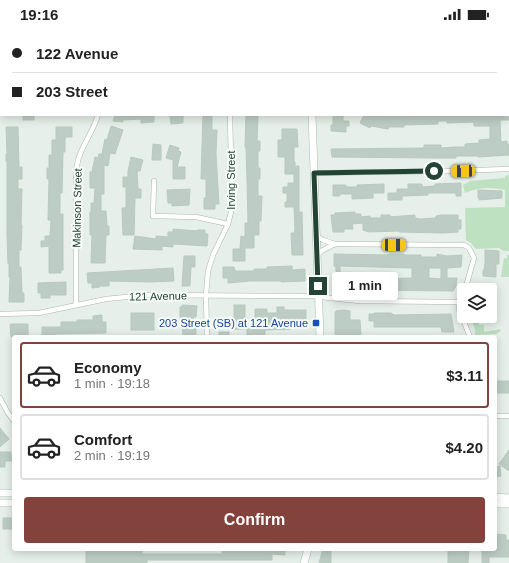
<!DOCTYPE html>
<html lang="en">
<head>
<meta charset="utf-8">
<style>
	:root { --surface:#fff; --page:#f2f2f2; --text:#222; --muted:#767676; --line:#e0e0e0; --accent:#83423b }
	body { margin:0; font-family:Helvetica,sans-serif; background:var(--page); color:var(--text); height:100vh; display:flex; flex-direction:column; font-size:15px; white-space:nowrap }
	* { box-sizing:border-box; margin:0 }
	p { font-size:13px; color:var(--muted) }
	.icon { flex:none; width:22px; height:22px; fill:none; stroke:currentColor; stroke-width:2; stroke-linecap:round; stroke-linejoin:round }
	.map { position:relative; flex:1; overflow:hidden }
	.panel { position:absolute; left:12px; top:307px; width:485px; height:216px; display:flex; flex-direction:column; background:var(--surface); border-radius:4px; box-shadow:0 2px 10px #0003 }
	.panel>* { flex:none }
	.guide { position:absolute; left:0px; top:0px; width:509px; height:88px; box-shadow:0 2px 10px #0003; display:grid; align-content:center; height:88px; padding:0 12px; background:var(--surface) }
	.fabs { position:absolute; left:457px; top:255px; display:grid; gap:8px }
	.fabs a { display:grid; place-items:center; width:40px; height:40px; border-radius:4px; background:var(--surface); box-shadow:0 2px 10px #0003; font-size:20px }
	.end { position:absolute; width:18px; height:18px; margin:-9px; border:5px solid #234335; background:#fff; box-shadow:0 0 0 2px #fff }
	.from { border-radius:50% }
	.bubble { position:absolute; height:28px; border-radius:4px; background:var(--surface); box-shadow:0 2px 10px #0003; font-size:13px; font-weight:700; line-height:28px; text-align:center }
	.car { position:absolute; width:12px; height:24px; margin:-12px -6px; border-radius:5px; box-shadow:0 0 3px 1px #0007; background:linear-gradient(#f5c518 24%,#345 0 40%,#f5c518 0 76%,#345 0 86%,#f5c518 0) }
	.guide b { display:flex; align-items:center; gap:14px; height:38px; font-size:15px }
	.guide b+b { border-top:1px solid var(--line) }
	.guide i { width:10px; height:10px; background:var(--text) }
	ul { padding:7px 0 0; list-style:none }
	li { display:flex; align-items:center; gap:12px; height:66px; margin:0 8px 6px; padding:0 4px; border:2px solid var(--line); border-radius:4px }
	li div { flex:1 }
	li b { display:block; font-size:15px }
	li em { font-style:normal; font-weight:700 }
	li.selected { border-color:var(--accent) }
	li>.icon { width:36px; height:36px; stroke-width:1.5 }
	.cta { display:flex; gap:8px; margin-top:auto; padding:8px 12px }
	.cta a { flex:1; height:46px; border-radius:4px; background:var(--accent); color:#fff; font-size:16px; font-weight:700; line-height:46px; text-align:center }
	.status { display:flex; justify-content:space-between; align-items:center; height:28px; padding:0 20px; background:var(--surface); direction:ltr }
	.status svg { height:11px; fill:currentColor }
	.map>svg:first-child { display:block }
</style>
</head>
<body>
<div class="status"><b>19:16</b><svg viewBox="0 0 49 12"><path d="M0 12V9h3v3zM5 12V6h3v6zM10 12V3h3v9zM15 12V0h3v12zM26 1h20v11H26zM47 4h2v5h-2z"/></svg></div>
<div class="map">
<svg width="509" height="535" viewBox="0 0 509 535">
	<rect width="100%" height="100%" fill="#e6efe9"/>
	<g fill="#bee1c2">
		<path d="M509,147V223H504L499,220L476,221L471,215L466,212L465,180L505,179V162C491,159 479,159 465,165L463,157L470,153L505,150V148Z"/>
		<path d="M507,227H509V249H501L504,230H507Z"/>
		<path d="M467,288H479V297H484V304L500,301L501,303L496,306L475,307C476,300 473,292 467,288Z"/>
	</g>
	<g fill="#bdcdc5" stroke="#b7cabf" fill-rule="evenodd">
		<rect x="23" y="87" width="11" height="5"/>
		<path d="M115,87H154V94L141,95V91L123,92V94L113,93Z"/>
		<path d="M170,87H183V95L171,96Z"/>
		<path d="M203,87H212V102H217L216,126L219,176H215V181H204V170H206V151H201Z"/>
		<path d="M246,87H258L257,113H260V123H258V140H260V151H258V168H262L261,193H259V207H254V220H245V233H233V221H240L241,208L245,209V195H248L247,151L246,119H245Z"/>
		<path d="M333,87H343V93H349V98H346V104L331,103V97H333Z"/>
		<path d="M364,87H378L392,89V88H407V87H509V92H500L501,114L507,113V116H509V127L478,129V128H456V130H435L332,129L331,121L424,120V117H441V120L456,119H465V116L479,115V112L490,111V98H474V94L447,95V93H438V96L404,97V99H389L388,101L371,98L370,100L360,95Z"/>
		<path d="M111,98L123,102L115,126L110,125L108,138L104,137V166H101V183H106L107,198H109V207H106L105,235H91L92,207H90V184H91V175H94L95,160H90V144H92L95,129L98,130L99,126H102L105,111L107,112Z"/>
		<path d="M6,99H18L19,139H22V151H18V161H22L21,197H22L21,222H19V239H21L22,265H24V274H9L10,249H9V236H8L7,206V133H6V126H7Z"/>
		<path d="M56,99H72V109H65V124H63L62,165H60V186H63V242H61V245H49V218L41,219V213H45V208H50L51,192H48L49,151H47V140H49V127H52V112H56Z"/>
		<path d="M282,101H297L298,119H294V134H295V138H299V184H302L303,227H292L291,205H294L295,202L294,179H285V174H287V165H283V159H288V155H294V146H285V129H278V112H282Z"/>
		<path d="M153,116L161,117V132H152Z"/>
		<path d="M170,117L179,120L178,123L181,124L177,139H185V151H173V132L166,130Z"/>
		<path d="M131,129L143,132L140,143H137L138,161H141V170H135L134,207H123L122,180H126V159H123V149H128V143Z"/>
		<path d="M461,155V168H456V165H428V167L402,168V172H388V165H397V161H408V156H422V159L435,158V156Z"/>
		<path d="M384,156V165H373V170L352,171V166H340V168H333V157H346V159H357V157Z"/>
		<path d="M190,161L189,177L172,178V175H168L167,162Z"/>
		<path d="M478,162L502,163V170L479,172V170H478Z"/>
		<path d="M355,184V186H361V189L370,188V190H381V187H390V189L415,187V190L420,191L436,190V188L441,187H458V192H461V201H458V204L443,205L399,204V203L369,204L363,202V195L352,196L353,201H344V204H333L331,187H335V185Z"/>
		<path d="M173,201L197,203V202H205V206H208L207,218L173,216V219L162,218V222L133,221L135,208L156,211V208L168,209V204H173Z"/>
		<path d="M485,222L499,223V236H496V249L483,248V242H484L485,236Z"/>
		<path d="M334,226L389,227V226H404V227H421V229H437V226L447,228L462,227L461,239L447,240V250H457L456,258L453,263L369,262V259L362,258L361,261L336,260V239L334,238ZM340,238L412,240V250L382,251V249L340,247ZM429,240H441V251L429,250Z"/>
		<path d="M184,228H195V239H191L190,258H182Z"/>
		<path d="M292,238V242L305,241V253L281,254V253H250L228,255V250H223V239H234L235,243H254V241H267V239Z"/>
		<path d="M173,240L174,253L151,254L109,253V258H99L100,259L92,260V255H88L87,245Z"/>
		<path d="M66,254V267H50V270H41V265H38V255Z"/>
		<path d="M182,277L197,278L196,289H193V299H196V309H183L182,289H180V279H182Z"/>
		<rect x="234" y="277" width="11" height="24"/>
		<path d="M277,279H284V282H306V296H291V301L265,302V309L247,307V299L255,300V281H267V285H277Z"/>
		<path d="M344,282L350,283V292H360L361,308L335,309V285L336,283Z"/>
		<rect x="131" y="285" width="23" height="17"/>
		<path d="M374,285H391L394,287L451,286L454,304H442L441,299H374V293H369V286H374Z"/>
		<path d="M102,287V294H106V305L55,306V309H42V299H61V294H77V292H93V288Z"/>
		<path d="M10,296H28V307H23V309H11Z"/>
		<rect x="219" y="304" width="10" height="5"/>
		<rect x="495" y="353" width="14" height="12"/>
		<path d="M0,400L9,411L0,419Z"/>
		<path d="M509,422V443L499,436Z"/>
		<path d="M0,424H11V428L14,426V433H5V439H0Z"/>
		<path d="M500,438L501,448L495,449V439Z"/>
		<rect x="3" y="490" width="11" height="11"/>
		<path d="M495,506L506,507V512H509V529H489V535H482V521H495Z"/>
		<path d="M86,521H142V526H222L223,521H285V527L272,526V532H147V535H86Z"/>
		<path d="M323,521H331V535H319Z"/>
		<path d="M448,521H469L468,535H448Z"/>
	</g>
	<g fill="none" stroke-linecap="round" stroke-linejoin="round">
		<defs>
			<g id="street">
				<path d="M396,0V1"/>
				<path d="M0,65H1"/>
				<path d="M508,65H509"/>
				<path d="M314,145L448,143L509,141"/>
				<path d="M154,153L153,188L196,189L228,196"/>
				<path d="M317,208L323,212L335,216L464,217L469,220L474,230L465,262"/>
				<path d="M317,227L323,222L335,216"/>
				<path d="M464,264L459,274V281L470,309"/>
				<path d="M76,277V156C76,145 76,134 81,124C86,112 94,101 98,87"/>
				<path d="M0,286L39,285L106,271L146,267L312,268L359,273L459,274"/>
				<path d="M207,309L206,267L208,243L213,227L228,196L232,180L230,87"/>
				<path d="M0,370L8,385L14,393"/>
				<path d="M495,388H509"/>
			</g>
			<g id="secondary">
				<path d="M311,0V1"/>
				<path d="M312,87L320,309"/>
				<path d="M0,465H14"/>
				<path d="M495,469L509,470"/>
				<path d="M0,475H14"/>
				<path d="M495,476H509"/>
				<path d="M304,535L308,521"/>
			</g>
		</defs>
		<use href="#street" stroke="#a8b8af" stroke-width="5.5"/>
		<use href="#secondary" stroke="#a6bfb2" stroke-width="8"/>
		<use href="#street" stroke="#fff" stroke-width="4.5"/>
		<use href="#secondary" stroke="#fff" stroke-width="7"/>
	</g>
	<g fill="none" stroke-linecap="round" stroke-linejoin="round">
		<path stroke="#234335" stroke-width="5" d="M318,258L314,145L434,143"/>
	</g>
	<rect fill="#1a4fb4" stroke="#f7fbf8" stroke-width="1.5" x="312" y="291" width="8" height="8" rx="2"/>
	<g text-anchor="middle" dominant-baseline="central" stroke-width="4" stroke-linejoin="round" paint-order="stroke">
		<g font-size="11" fill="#234335" stroke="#f7fbf8">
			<text transform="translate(231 152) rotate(-90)">Irving Street</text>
			<text transform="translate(77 180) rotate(-89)">Makinson Street</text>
			<text transform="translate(158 268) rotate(-1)">121 Avenue</text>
		</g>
		<g font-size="11" fill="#164399" stroke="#f7fbf8" text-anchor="end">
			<text x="308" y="295">203 Street (SB) at 121 Avenue</text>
		</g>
	</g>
</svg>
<div class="fabs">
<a><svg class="icon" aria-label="layers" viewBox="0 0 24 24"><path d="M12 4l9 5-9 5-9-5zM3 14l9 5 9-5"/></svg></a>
</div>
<i class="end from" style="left:434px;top:143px"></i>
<i class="end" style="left:318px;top:258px"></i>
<div class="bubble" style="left:332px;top:244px;width:66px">1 min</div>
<i class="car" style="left:463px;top:143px;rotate:268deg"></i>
<i class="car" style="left:394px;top:217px;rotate:90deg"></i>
<div class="guide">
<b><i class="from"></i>122 Avenue</b>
<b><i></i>203 Street</b>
</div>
<section class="panel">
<ul>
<li class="selected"><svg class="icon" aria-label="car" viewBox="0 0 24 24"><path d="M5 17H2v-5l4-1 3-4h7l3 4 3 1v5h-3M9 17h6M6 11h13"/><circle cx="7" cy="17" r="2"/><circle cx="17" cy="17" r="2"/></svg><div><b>Economy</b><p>1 min · 19:18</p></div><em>$3.11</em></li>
<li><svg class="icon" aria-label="car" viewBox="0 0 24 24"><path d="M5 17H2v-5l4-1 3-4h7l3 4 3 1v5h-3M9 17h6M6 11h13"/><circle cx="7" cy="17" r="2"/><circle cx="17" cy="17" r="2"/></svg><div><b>Comfort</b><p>2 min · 19:19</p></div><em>$4.20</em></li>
</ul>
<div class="cta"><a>Confirm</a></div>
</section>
</div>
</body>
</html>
